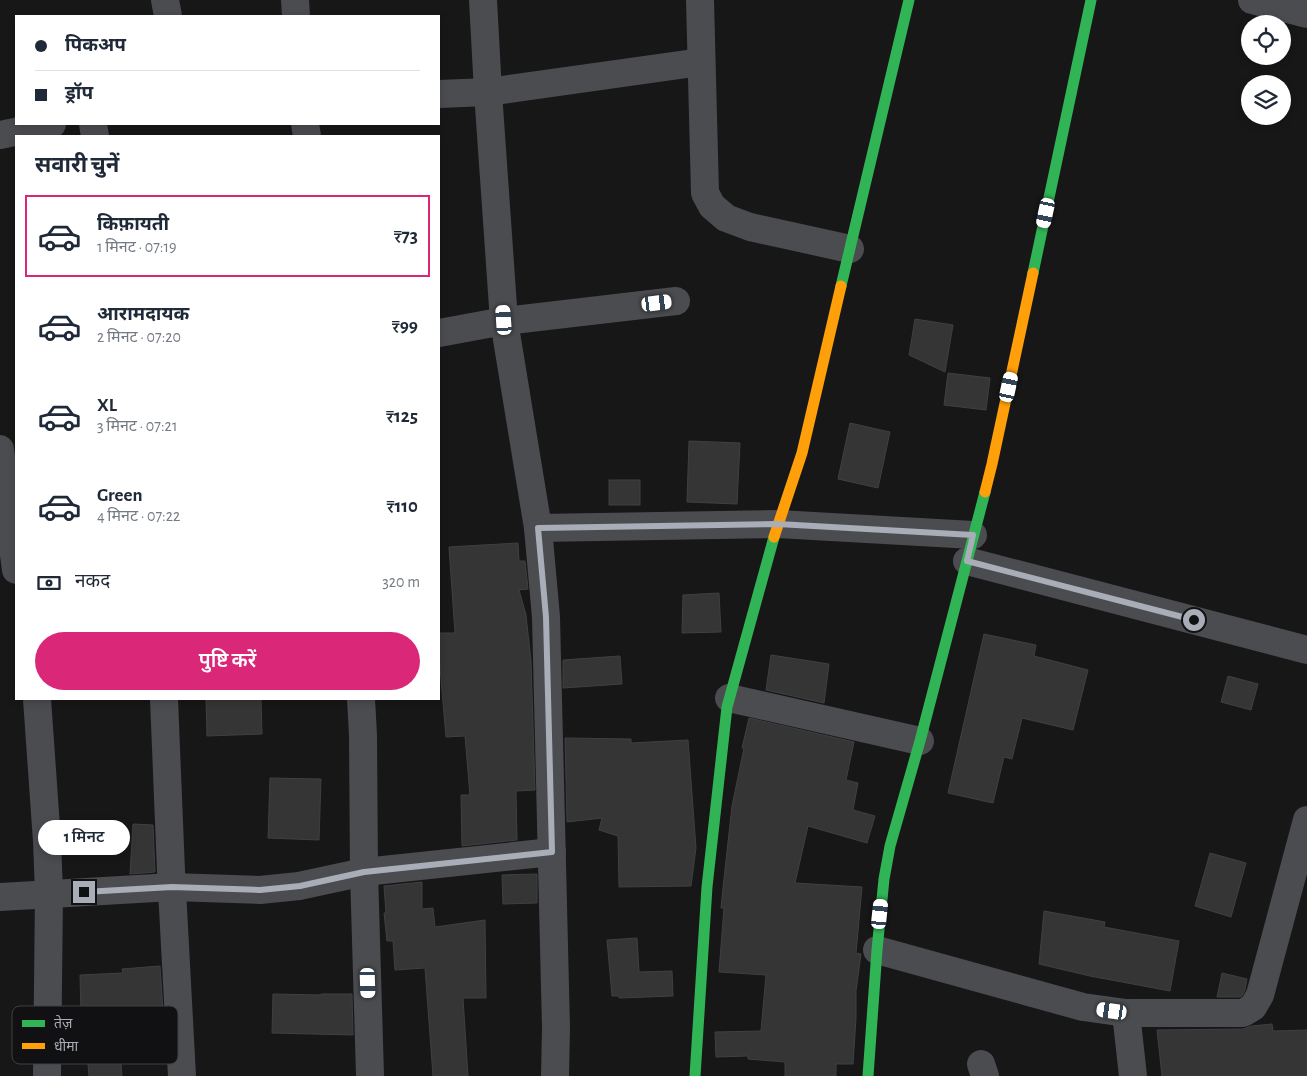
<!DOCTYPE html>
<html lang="hi">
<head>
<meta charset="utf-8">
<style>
	:root { --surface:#fff; --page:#f2f2f3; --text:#1f2937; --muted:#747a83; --line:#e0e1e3; --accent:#db2777 }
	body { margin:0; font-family:"Alegreya Sans","Noto Sans Devanagari",sans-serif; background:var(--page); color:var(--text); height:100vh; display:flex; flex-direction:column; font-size:19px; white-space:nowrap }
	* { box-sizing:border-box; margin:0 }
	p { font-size:16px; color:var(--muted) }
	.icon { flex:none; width:28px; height:28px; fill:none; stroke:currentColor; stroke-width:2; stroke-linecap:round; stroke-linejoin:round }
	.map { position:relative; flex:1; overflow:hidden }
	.drawer { position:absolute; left:15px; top:135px; width:425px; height:565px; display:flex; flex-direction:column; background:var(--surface); border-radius:0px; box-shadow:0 2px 8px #0003 }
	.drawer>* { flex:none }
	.top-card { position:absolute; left:15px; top:15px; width:425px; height:110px; border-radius:0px; box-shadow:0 2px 8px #0003; display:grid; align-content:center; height:110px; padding:0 20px; background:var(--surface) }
	.controls { position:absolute; left:1241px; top:15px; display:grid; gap:10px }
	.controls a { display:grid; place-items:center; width:50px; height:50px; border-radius:50%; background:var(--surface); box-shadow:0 2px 8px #0003; font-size:25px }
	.end { position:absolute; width:22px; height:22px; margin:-11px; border:6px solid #a8adb8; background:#111; box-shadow:0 0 0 2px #111 }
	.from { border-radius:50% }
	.bubble { position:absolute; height:35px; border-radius:18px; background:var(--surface); box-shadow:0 2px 8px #0003; font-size:16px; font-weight:600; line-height:35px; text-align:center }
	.car { position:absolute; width:15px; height:30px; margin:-15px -8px; border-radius:6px; box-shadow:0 0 4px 1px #0007; background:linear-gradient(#fff 24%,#345 0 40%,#fff 0 76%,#345 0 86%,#fff 0) }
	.top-card b { display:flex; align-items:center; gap:18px; height:48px; font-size:19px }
	.top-card b+b { border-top:1px solid var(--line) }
	.top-card i { width:12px; height:12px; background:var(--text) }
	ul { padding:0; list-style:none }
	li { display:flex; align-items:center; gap:15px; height:82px; margin:0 10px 8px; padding:0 10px; border:2px solid transparent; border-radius:0px }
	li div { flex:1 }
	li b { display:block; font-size:19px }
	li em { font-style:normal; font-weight:600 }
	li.current { border-color:var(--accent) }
	li>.icon { width:45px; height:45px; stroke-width:1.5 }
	h2 { padding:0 20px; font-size:22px; line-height:60px }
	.pay { display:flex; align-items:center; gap:12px; height:55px; padding:0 20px; font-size:19px }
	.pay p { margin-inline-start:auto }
	.action { display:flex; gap:10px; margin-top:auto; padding:10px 20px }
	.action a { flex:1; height:58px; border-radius:30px; background:var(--accent); color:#fff; font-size:20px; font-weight:600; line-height:58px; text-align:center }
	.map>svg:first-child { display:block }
</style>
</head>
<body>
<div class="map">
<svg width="1307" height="1076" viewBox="0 0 1307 1076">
	<rect width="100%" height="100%" fill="#171717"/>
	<g fill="#353536" stroke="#3f4043">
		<path d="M915,319L953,325L945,372L909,355Z"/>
		<path d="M948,373L990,378L986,410L944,405Z"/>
		<path d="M850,423L890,432L878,488L838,479Z"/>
		<path d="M689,441L740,443L737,504L687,502Z"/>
		<rect x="609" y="480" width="31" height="25"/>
		<path d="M518,543L519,561H525L528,589L519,590L526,615L531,661L535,790L516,791L517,840L462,846L461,795H470L465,736L446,737L439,656L440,633H455L449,547Z"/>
		<path d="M719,593L721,632L682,633L683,595Z"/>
		<path d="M984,634L1036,645L1034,656L1088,670L1073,730L1022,718L1012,759L1004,757L993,803L948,793Z"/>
		<path d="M771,655L829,664L824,703L766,690Z"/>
		<path d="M620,656L622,684L563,688V660Z"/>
		<path d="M1228,676L1258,684L1251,710L1221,702Z"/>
		<path d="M206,699H261L262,734L207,736Z"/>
		<path d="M749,718L854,742L846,780L858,783L853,810L875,816L867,843L808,826L795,883L862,887L856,953L861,954L856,991V1018L853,1064H836V1076H785V1062L748,1059V1056L716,1057L715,1032L761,1031L766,975L719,972L724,908H721L723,888L732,806L744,748H742Z"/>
		<path d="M565,738L631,739V743L688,740L696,848L691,886L619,887L618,836L599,830L602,818L567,822Z"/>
		<path d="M270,778L321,779L319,840L268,838Z"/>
		<path d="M133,824L153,825L155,872L130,874Z"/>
		<path d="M1210,853L1246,863L1231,917L1195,906Z"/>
		<path d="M537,874V903L503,904L502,875Z"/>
		<path d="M422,882V909L433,908L435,927L485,920L486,998H463L468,1076H433L425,968L395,970L393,941H387L384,913H386L384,886Z"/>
		<path d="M1044,911L1105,922L1104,927L1179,941L1170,991L1090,976L1039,964Z"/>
		<path d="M637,938L639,972L672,971L673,996L619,998V996H612L607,940Z"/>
		<path d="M160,966L163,1011L117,1015L122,1076H89L84,1014H81L80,975L123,973L122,969Z"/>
		<path d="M1222,973L1247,979L1245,990L1242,996L1239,997H1217Z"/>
		<path d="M273,994L321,995V994H352L353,1035L272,1033Z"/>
		<path d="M1272,1024L1273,1031L1307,1030V1076H1162L1157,1030L1243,1029L1252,1026Z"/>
	</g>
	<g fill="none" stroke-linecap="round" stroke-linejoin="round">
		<g stroke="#4b4c50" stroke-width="28">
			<path d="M165,0L168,16"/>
			<path d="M295,0L296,16"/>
			<path d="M483,0L488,92L504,321L538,528L546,617L556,1028L555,1076"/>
			<path d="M700,0L705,193L712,206L726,218L750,227L850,249"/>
			<path d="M1252,0L1307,14"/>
			<path d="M439,94L488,92L701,62"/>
			<path d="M93,124L95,136"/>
			<path d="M305,124L307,136"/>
			<path d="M0,135L52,124"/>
			<path d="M439,333L504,321L676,301"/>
			<path d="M0,449L16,570"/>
			<path d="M538,528L778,524L973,535"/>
			<path d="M967,561L1307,650"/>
			<path d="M729,698L920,741"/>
			<path d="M37,699L47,841L49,893L47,1076"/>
			<path d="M164,699L171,871L182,1076"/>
			<path d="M361,699L363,735L364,872L370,1076"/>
			<path d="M0,897L172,887L260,890L299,886L364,872L552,852"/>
			<path d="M877,950L1083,1007L1126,1013H1243L1253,1007L1260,995L1307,820"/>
			<path d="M1126,1013L1133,1076"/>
			<path d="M981,1064L985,1076"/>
		</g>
		<g stroke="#30b455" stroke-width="11">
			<path d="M1033,273L1091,0"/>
			<path d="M841,286L909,0"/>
			<path d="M695,1076L707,887L727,707L774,537"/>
			<path d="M868,1076L877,950L884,879L890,846L920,741L985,492"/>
		</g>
		<g stroke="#ff9f0a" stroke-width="11">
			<path d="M985,492L992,464L1033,273"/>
			<path d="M774,537L802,453L841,286"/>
		</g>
	</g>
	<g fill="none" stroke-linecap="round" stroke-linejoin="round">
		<path stroke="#a8adb8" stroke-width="6" d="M84,892L172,887L260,890L300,886L364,872L552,852L546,617L538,528L778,524L973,535L967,561L1194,620"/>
	</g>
	<rect x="12" y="1006" width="166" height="58" rx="8" fill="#111113" stroke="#3e4045" stroke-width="1"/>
	<rect x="22" y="1020" width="23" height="7" fill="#30b455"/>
	<rect x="22" y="1043" width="23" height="6" fill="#ff9f0a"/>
	<g font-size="14" fill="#a8adb8">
		<text x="54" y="1028">तेज़</text>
		<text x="54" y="1051">धीमा</text>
	</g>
</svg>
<div class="controls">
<a><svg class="icon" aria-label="locate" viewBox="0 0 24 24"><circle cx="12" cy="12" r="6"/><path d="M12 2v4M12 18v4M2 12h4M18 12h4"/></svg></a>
<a><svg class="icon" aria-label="layers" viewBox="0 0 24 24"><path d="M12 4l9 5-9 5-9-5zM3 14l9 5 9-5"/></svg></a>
</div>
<i class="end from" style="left:1194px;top:620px"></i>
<i class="end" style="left:84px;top:892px"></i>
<div class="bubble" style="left:38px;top:820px;width:92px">1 मिनट</div>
<i class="car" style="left:1046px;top:213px;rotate:192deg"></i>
<i class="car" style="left:657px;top:303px;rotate:83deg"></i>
<i class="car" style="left:504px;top:320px;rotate:356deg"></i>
<i class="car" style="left:1009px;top:387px;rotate:12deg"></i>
<i class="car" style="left:880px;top:914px;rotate:6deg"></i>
<i class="car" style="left:368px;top:983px;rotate:178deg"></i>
<i class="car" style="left:1112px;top:1011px;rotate:278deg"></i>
<div class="top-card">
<b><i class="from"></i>पिकअप</b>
<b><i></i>ड्रॉप</b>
</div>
<section class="drawer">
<h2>सवारी चुनें</h2>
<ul>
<li class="current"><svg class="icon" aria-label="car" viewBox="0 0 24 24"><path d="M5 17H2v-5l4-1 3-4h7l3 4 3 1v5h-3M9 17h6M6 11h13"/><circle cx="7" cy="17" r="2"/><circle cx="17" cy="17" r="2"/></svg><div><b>किफ़ायती</b><p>1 मिनट · 07:19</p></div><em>₹73</em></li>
<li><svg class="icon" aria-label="car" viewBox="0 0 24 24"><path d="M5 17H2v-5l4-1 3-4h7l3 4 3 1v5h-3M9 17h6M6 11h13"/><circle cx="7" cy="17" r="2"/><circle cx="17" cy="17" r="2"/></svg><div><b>आरामदायक</b><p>2 मिनट · 07:20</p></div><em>₹99</em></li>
<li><svg class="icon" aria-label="car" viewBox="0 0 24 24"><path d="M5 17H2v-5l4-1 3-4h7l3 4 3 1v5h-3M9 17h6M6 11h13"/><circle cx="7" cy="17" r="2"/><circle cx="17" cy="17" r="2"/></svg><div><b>XL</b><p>3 मिनट · 07:21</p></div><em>₹125</em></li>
<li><svg class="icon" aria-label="car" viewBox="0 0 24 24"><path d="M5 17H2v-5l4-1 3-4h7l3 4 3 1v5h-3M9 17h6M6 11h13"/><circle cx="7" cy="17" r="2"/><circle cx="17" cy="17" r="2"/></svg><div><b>Green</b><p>4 मिनट · 07:22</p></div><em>₹110</em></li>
</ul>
<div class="pay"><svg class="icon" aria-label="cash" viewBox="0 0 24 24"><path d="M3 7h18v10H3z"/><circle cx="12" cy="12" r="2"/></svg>नकद<p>320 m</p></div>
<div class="action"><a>पुष्टि करें</a></div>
</section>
</div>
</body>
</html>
